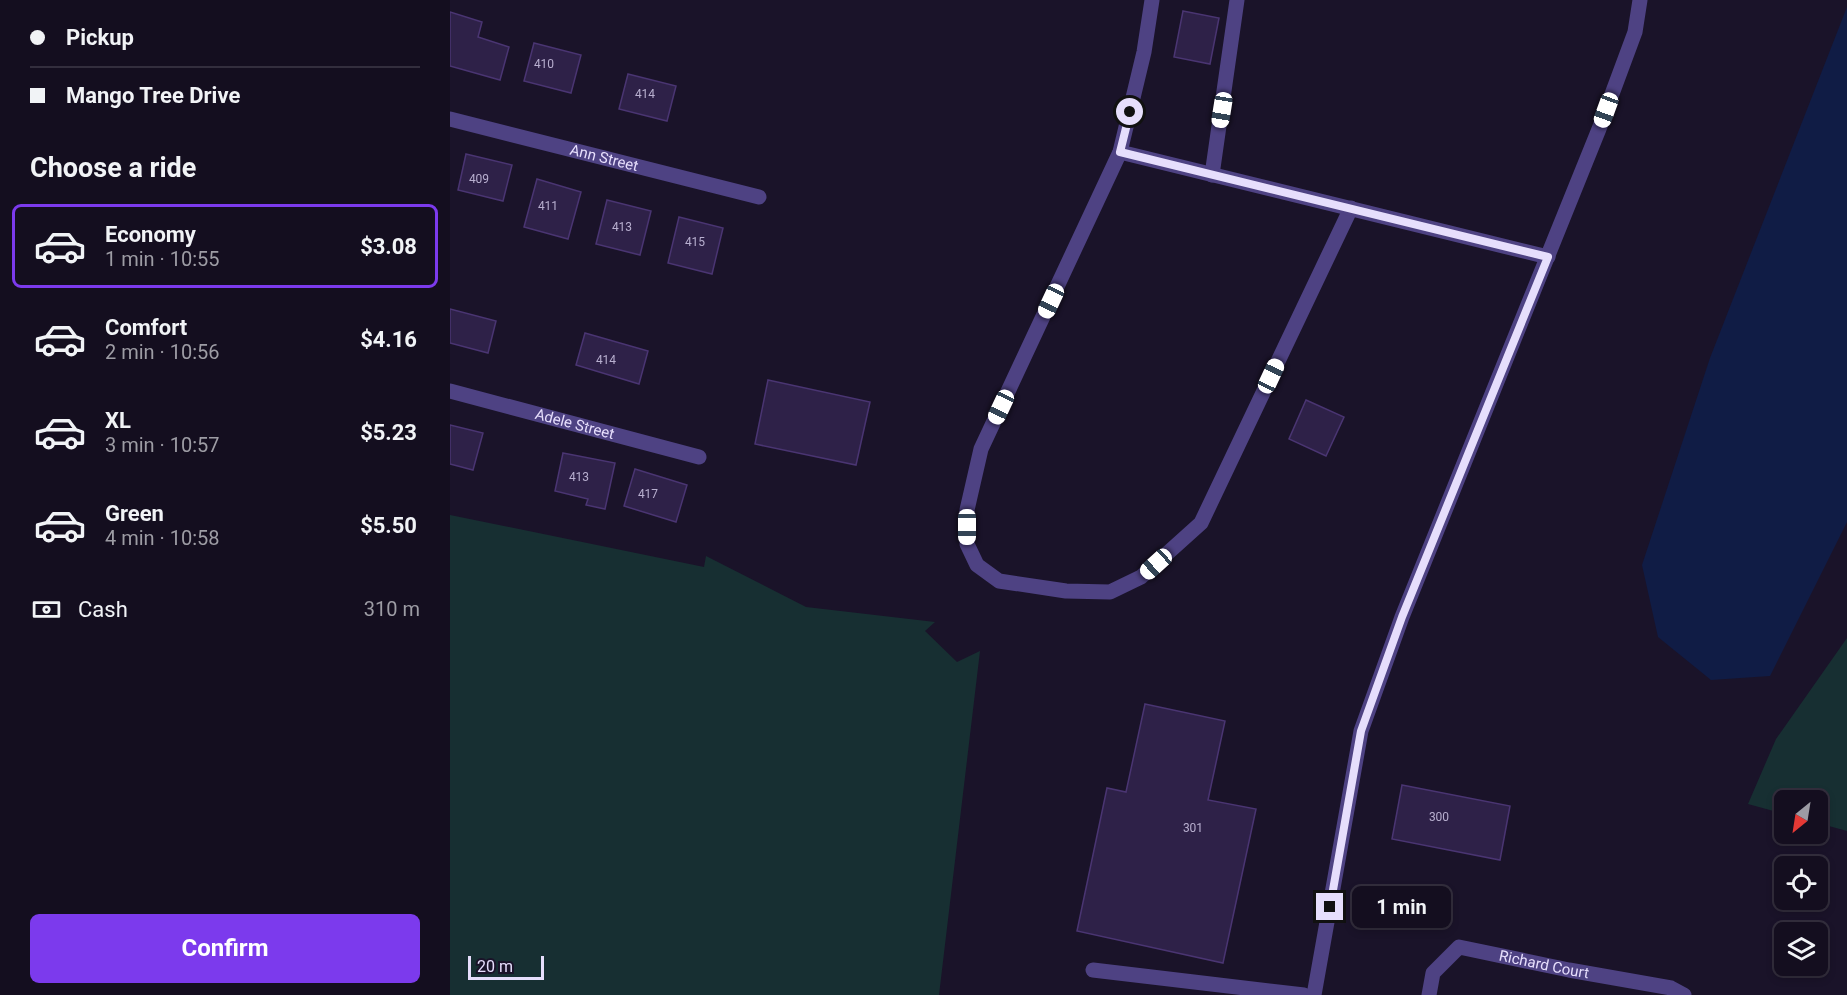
<!DOCTYPE html>
<html lang="en">
<head>
<meta charset="utf-8">
<style>
	:root { --surface:#140e1f; --page:#211c2c; --text:#f1f3f6; --muted:#9d9ca4; --line:#332e3d; --accent:#7c3aed }
	body { margin:0; font-family:Roboto,sans-serif; background:var(--page); color:var(--text); height:100vh; display:flex; flex-direction:column; font-size:22px; white-space:nowrap }
	* { box-sizing:border-box; margin:0 }
	p { font-size:20px; color:var(--muted) }
	.icon { flex:none; width:33px; height:33px; fill:none; stroke:currentColor; stroke-width:2; stroke-linecap:round; stroke-linejoin:round }
	.map { position:relative; flex:1; overflow:hidden }
	.drawer { display:flex; flex-direction:column; background:var(--surface); width:450px }
	.drawer>* { flex:none }
	.guide { display:grid; align-content:center; height:132px; padding:0 30px; background:var(--surface) }
	.needle { width:39px; rotate:210deg }
	.fabs { position:absolute; left:1324px; top:790px; display:grid; gap:12px }
	.fabs a { display:grid; place-items:center; width:54px; height:54px; border-radius:9px; background:var(--surface); box-shadow:0 3px 9px #0003,0 0 0 2px var(--line); font-size:30px }
	.scale { position:absolute; left:18px; bottom:15px; width:76px; box-sizing:border-box; padding-left:6px; border:3px solid #e6defc; border-top:0; font-size:16px; line-height:21px; white-space:nowrap; color:#e6defc; -webkit-text-stroke:4px #1a1329; paint-order:stroke }
	.end { position:absolute; width:27px; height:27px; margin:-14px; border:8px solid #e6defc; background:#111; box-shadow:0 0 0 3px #111 }
	.from { border-radius:50% }
	.bubble { position:absolute; height:42px; border-radius:9px; background:var(--surface); box-shadow:0 3px 9px #0003,0 0 0 2px var(--line); font-size:20px; font-weight:700; line-height:42px; text-align:center }
	.car { position:absolute; width:18px; height:36px; margin:-18px -9px; border-radius:8px; box-shadow:0 0 4px 2px #0007; background:linear-gradient(#fff 24%,#345 0 40%,#fff 0 76%,#345 0 86%,#fff 0) }
	.guide b { display:flex; align-items:center; gap:21px; height:57px; font-size:22px }
	.guide b+b { border-top:2px solid var(--line) }
	.guide i { width:15px; height:15px; background:var(--text) }
	ul { padding:0; list-style:none }
	li { display:flex; align-items:center; gap:18px; height:84px; margin:0 12px 9px; padding:0 18px; border:3px solid transparent; border-radius:9px }
	li div { flex:1 }
	li b { display:block; font-size:22px }
	li em { font-style:normal; font-weight:700 }
	li.on { border-color:var(--accent) }
	li>.icon { width:54px; height:54px; stroke-width:1.5 }
	h2 { padding:0 30px; font-size:27px; line-height:72px }
	.pay { display:flex; align-items:center; gap:15px; height:66px; padding:0 30px; font-size:22px }
	.pay p { margin-inline-start:auto }
	.button { display:flex; gap:12px; margin-top:auto; padding:12px 30px }
	.button a { flex:1; height:69px; border-radius:9px; background:var(--accent); color:#fff; font-size:24px; font-weight:700; line-height:69px; text-align:center }
	main { display:flex; flex:1; min-height:0 }
	.map>svg:first-child { display:block }
</style>
</head>
<body>
<main>
<section class="drawer">
<div class="guide">
<b><i class="from"></i>Pickup</b>
<b><i></i>Mango Tree Drive</b>
</div>
<h2>Choose a ride</h2>
<ul>
<li class="on"><svg class="icon" aria-label="car" viewBox="0 0 24 24"><path d="M5 17H2v-5l4-1 3-4h7l3 4 3 1v5h-3M9 17h6M6 11h13"/><circle cx="7" cy="17" r="2"/><circle cx="17" cy="17" r="2"/></svg><div><b>Economy</b><p>1 min · 10:55</p></div><em>$3.08</em></li>
<li><svg class="icon" aria-label="car" viewBox="0 0 24 24"><path d="M5 17H2v-5l4-1 3-4h7l3 4 3 1v5h-3M9 17h6M6 11h13"/><circle cx="7" cy="17" r="2"/><circle cx="17" cy="17" r="2"/></svg><div><b>Comfort</b><p>2 min · 10:56</p></div><em>$4.16</em></li>
<li><svg class="icon" aria-label="car" viewBox="0 0 24 24"><path d="M5 17H2v-5l4-1 3-4h7l3 4 3 1v5h-3M9 17h6M6 11h13"/><circle cx="7" cy="17" r="2"/><circle cx="17" cy="17" r="2"/></svg><div><b>XL</b><p>3 min · 10:57</p></div><em>$5.23</em></li>
<li><svg class="icon" aria-label="car" viewBox="0 0 24 24"><path d="M5 17H2v-5l4-1 3-4h7l3 4 3 1v5h-3M9 17h6M6 11h13"/><circle cx="7" cy="17" r="2"/><circle cx="17" cy="17" r="2"/></svg><div><b>Green</b><p>4 min · 10:58</p></div><em>$5.50</em></li>
</ul>
<div class="pay"><svg class="icon" aria-label="cash" viewBox="0 0 24 24"><path d="M3 7h18v10H3z"/><circle cx="12" cy="12" r="2"/></svg>Cash<p>310 m</p></div>
<div class="button"><a>Confirm</a></div>
</section>
<div class="map">
<svg width="1397" height="995" viewBox="0 0 1397 995">
	<rect width="100%" height="100%" fill="#1a1329"/>
	<g fill="#172f32">
		<path d="M0,515L254,567L256,556L356,607L485,622L475,631L507,662L530,651L489,995H0Z"/>
		<path d="M1397,638V831L1368,823V801H1335V814L1298,804L1326,739Z"/>
	</g>
	<path fill="#101c45" d="M1397,7V522L1320,676L1261,680L1208,637L1192,565L1260,358Z"/>
	<g fill="#2e2148" stroke="#4a3572" stroke-width="1.5">
		<path d="M733,11L769,18L760,64L724,57Z"/>
		<path d="M0,12L32,22L28,37L59,47L50,80L0,66Z"/>
		<path d="M84,43L131,55L121,93L74,81Z"/>
		<path d="M178,74L226,86L217,121L169,109Z"/>
		<path d="M16,154L62,165L53,201L8,190Z"/>
		<path d="M87,179L131,192L118,239L74,227Z"/>
		<path d="M157,200L201,211L190,255L146,244Z"/>
		<path d="M229,217L273,228L262,274L218,263Z"/>
		<path d="M0,309L46,321L38,353L0,343Z"/>
		<path d="M135,333L198,351L189,384L126,365Z"/>
		<path d="M318,380L420,402L406,465L305,444Z"/>
		<path d="M856,400L894,417L876,456L839,439Z"/>
		<path d="M0,425L33,433L23,470L0,464Z"/>
		<path d="M113,453L165,463L155,509L136,505L138,499L105,491Z"/>
		<path d="M185,469L237,485L226,522L174,506Z"/>
		<path d="M695,704L775,721L758,800L806,809L773,963L627,931L657,788L676,792Z"/>
		<path d="M952,785L1060,806L1050,860L942,839Z"/>
	</g>
	<g fill="none" stroke-linecap="round" stroke-linejoin="round">
		<g stroke="#4e4283" stroke-width="15">
			<path d="M702,0L694,52L670,152L531,449L517,510V544L527,565L549,581L616,591L660,592L691,577L751,523L901,208"/>
			<path id="s1" d="M0,119L309,197"/>
			<path d="M670,152L1098,257"/>
			<path d="M762,175L787,0"/>
			<path id="s2" d="M0,391L249,457"/>
			<path d="M643,970L854,995"/>
			<path d="M864,995L911,731L952,617L1149,129L1185,32L1190,0"/>
			<path id="s3" d="M979,995L983,973L1009,947L1119,970L1221,988L1234,995"/>
		</g>
	</g>
	<g fill="none" stroke-linecap="round" stroke-linejoin="round">
		<path stroke="#e6defc" stroke-width="8" d="M680,112L670,152L1098,257L952,617L911,731L880,907"/>
	</g>
	<g text-anchor="middle" dominant-baseline="central" stroke-width="6" stroke-linejoin="round" paint-order="stroke">
		<g font-size="12" fill="#b8afcf">
			<text x="94" y="64">410</text>
			<text x="195" y="94">414</text>
			<text x="29" y="179">409</text>
			<text x="98" y="206">411</text>
			<text x="172" y="227">413</text>
			<text x="245" y="242">415</text>
			<text x="156" y="360">414</text>
			<text x="129" y="477">413</text>
			<text x="198" y="494">417</text>
			<text x="989" y="817">300</text>
			<text x="743" y="828">301</text>
		</g>
		<g font-size="15" fill="#e6defc" stroke="#1a1329">
			<text stroke="none"><textPath href="#s1" startOffset="159">Ann Street</textPath></text>
			<text stroke="none"><textPath href="#s2" startOffset="129">Adele Street</textPath></text>
			<text stroke="none"><textPath href="#s3" startOffset="146">Richard Court</textPath></text>
		</g>
	</g>
</svg>
<div class="fabs">
<a><svg class="needle" viewBox="-14 -14 28 28"><path d="M0-13l5 13h-10z" fill="#e53935"/><path d="M0 13l5-13h-10z" fill="#9d9ca4"/></svg></a>
<a><svg class="icon" aria-label="locate" viewBox="0 0 24 24"><circle cx="12" cy="12" r="6"/><path d="M12 2v4M12 18v4M2 12h4M18 12h4"/></svg></a>
<a><svg class="icon" aria-label="layers" viewBox="0 0 24 24"><path d="M12 4l9 5-9 5-9-5zM3 14l9 5 9-5"/></svg></a>
</div>
<div class="scale">20 m</div>
<i class="end from" style="left:680px;top:112px"></i>
<i class="end" style="left:880px;top:907px"></i>
<div class="bubble" style="left:902px;top:886px;width:99px">1 min</div>
<i class="car" style="left:772px;top:110px;rotate:189deg"></i>
<i class="car" style="left:1156px;top:110px;rotate:200deg"></i>
<i class="car" style="left:601px;top:301px;rotate:205deg"></i>
<i class="car" style="left:821px;top:376px;rotate:25deg"></i>
<i class="car" style="left:551px;top:407px;rotate:205deg"></i>
<i class="car" style="left:517px;top:527px;rotate:180deg"></i>
<i class="car" style="left:706px;top:564px;rotate:228deg"></i>
</div>
</main>
</body>
</html>
